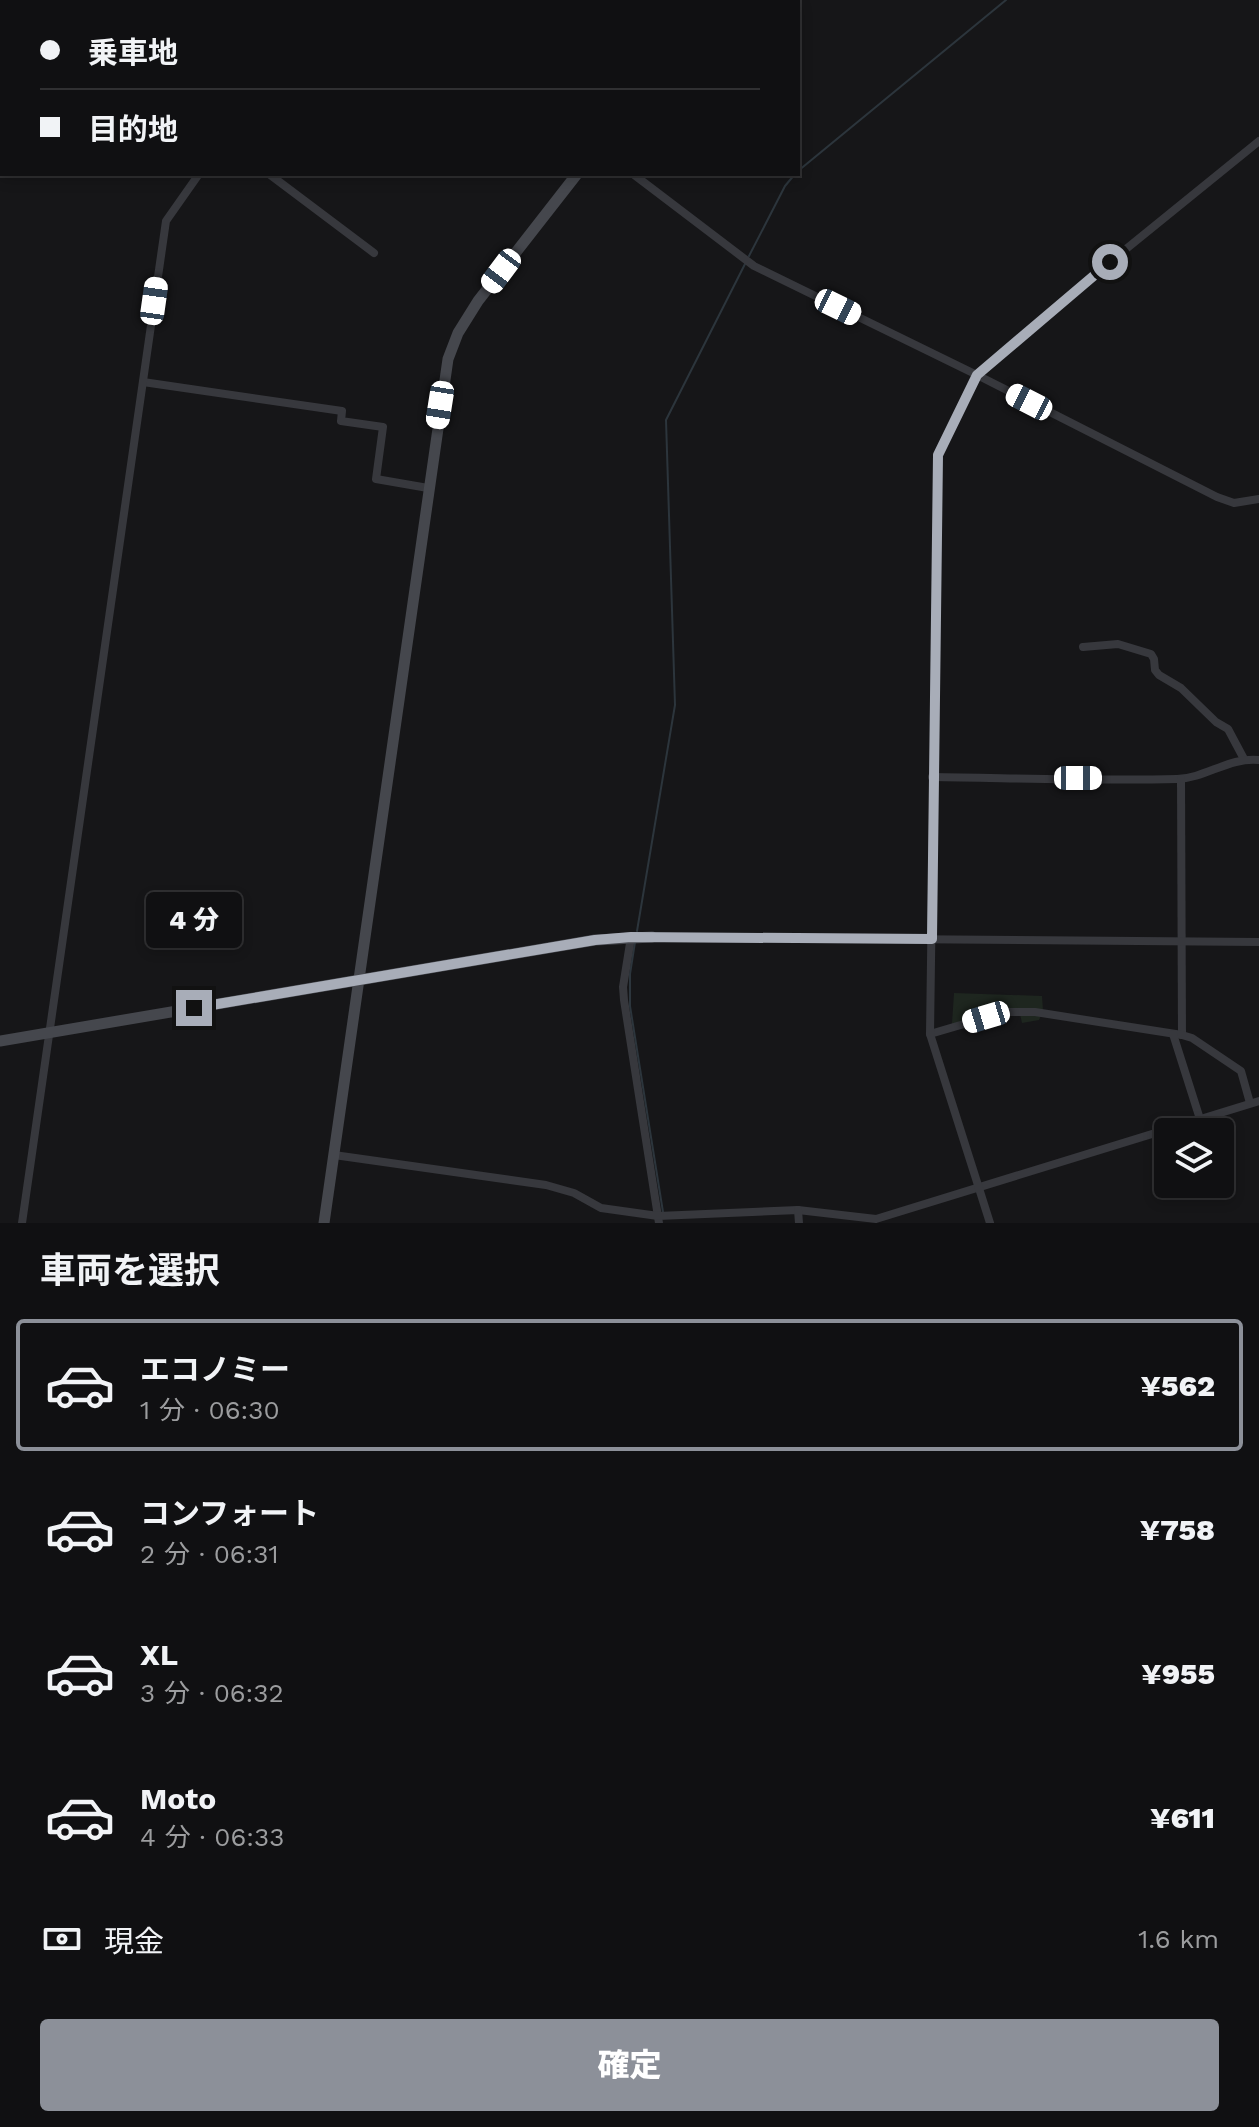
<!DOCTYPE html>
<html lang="ja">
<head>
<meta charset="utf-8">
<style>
	:root { --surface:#101012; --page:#1e1e20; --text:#f1f3f6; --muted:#9c9d9f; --line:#303032; --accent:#8c9099 }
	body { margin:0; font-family:"Work Sans","Noto Sans JP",sans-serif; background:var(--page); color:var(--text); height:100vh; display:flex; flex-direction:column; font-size:30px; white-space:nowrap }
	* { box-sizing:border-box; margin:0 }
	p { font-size:26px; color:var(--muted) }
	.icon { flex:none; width:44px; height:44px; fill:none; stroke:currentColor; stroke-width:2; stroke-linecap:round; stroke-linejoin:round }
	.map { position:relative; height:1223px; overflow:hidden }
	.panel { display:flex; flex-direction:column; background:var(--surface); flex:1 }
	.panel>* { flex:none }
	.top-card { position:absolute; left:0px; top:0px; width:800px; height:176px; box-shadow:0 4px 12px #0003,0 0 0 2px var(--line); display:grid; align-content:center; height:176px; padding:0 40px; background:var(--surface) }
	.fabs { position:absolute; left:1154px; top:1118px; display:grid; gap:16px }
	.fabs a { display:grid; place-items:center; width:80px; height:80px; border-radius:8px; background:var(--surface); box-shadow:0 4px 12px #0003,0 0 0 2px var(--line); font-size:40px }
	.end { position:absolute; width:36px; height:36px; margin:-18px; border:10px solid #a8adb8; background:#111; box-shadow:0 0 0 4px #111 }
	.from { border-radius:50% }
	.bubble { position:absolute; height:56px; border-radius:8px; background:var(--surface); box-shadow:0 4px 12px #0003,0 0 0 2px var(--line); font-size:26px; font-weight:800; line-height:56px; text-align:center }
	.car { position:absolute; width:24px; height:48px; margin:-24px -12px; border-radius:10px; box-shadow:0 0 6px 2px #0007; background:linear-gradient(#fff 24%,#345 0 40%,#fff 0 76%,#345 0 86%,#fff 0) }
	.top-card b { display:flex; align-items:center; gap:28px; height:76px; font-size:30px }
	.top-card b+b { border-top:2px solid var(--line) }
	.top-card i { width:20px; height:20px; background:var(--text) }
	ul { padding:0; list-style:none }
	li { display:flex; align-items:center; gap:24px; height:132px; margin:0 16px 12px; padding:0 24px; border:4px solid transparent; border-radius:8px }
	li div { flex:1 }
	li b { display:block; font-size:30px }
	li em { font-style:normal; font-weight:800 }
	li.active { border-color:var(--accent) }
	li>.icon { width:72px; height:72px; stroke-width:1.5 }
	h2 { padding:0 40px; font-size:36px; line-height:96px }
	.pay { display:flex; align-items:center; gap:20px; height:88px; padding:0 40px; font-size:30px }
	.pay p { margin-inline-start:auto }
	.action { display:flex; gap:16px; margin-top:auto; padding:16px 40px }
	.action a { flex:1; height:92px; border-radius:8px; background:var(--accent); color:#fff; font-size:32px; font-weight:800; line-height:92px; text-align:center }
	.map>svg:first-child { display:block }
</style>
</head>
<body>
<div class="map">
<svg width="1259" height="1223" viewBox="0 0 1259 1223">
	<rect width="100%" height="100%" fill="#161618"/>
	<path fill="#1e261f" d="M954,993L1042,996L1043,1011L1039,1020L1022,1023L1020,1014L952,1024Z"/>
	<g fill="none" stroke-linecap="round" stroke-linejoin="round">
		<g stroke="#2c353c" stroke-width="2">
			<path d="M798,171L1006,0"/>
			<path d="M749,256L785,186L795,174"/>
			<path d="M637,931L675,705L666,420L746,262"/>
			<path d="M635,942L630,974V1006L663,1212"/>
		</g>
		<g stroke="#37383d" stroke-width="8">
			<path d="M42,0L45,2"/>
			<path d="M333,2L335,0"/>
			<path d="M269,174L374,253"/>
			<path d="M633,174L754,266L977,375L1217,497L1234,503L1259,499"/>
			<path d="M143,382L342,411L341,421L383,427L376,479L428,488"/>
			<path d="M1083,647L1118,644L1151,654L1154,659L1155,670L1159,675L1181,688L1216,722L1228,729L1244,759"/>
			<path d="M932,777C1013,778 1095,781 1177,779C1206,778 1229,757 1259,760"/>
			<path d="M1181,779L1182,1035"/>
			<path d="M631,937L623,987L624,1000L659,1223"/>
			<path d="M652,937L1259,942"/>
			<path d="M930,1034L1005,1012H1035L1182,1035L1192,1038L1241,1071L1250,1103"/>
			<path d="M1173,1034L1200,1119"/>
			<path d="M334,1155L546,1185L574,1193L601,1208L658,1216L798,1210L876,1219L1259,1101"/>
			<path d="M798,1210L799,1223"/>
			<path d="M22,1223L166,221L199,174"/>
			<path d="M990,1223L930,1034L938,455L977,375L1110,262L1259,141"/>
		</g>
		<g stroke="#45474d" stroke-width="11">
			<path d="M411,0L413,2"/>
			<path d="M712,2L713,0"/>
			<path d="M0,1041L595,940L652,937"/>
			<path d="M324,1223L448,359L458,333L478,301L577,174"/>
		</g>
	</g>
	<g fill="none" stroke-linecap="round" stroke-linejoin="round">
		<path stroke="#a8adb8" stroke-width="10" d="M194,1008L595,940L631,937L932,939L938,455L977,375L1110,262"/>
	</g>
</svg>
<div class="fabs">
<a><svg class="icon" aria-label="layers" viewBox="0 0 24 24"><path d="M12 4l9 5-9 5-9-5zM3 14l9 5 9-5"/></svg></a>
</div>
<i class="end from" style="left:1110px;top:262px"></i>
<i class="end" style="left:194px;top:1008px"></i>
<div class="bubble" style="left:146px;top:892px;width:96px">4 分</div>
<i class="car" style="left:501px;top:271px;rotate:217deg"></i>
<i class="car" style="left:154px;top:301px;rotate:8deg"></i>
<i class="car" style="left:838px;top:307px;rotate:116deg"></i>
<i class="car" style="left:1029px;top:402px;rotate:297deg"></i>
<i class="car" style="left:440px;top:405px;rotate:189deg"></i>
<i class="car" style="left:1078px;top:778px;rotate:90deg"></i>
<i class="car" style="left:986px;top:1017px;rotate:253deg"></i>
<div class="top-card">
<b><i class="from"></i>乗車地</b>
<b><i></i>目的地</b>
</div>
</div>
<section class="panel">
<h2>車両を選択</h2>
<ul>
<li class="active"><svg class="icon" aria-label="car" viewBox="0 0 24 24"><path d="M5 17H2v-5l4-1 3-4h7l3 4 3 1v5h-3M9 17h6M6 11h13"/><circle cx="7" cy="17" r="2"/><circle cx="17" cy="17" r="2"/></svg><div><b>エコノミー</b><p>1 分 · 06:30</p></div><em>¥562</em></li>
<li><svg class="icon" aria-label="car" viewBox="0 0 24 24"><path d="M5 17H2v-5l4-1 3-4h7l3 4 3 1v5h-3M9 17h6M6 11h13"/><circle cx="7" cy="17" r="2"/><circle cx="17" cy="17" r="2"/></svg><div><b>コンフォート</b><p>2 分 · 06:31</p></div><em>¥758</em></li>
<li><svg class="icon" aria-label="car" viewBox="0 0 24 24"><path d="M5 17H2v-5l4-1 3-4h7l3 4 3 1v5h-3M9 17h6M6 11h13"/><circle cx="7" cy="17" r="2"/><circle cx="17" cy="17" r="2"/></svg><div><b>XL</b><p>3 分 · 06:32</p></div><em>¥955</em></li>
<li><svg class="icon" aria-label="car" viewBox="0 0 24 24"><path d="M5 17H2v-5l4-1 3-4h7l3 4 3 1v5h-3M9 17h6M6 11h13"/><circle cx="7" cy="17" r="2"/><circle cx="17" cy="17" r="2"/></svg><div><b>Moto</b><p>4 分 · 06:33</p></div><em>¥611</em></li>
</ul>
<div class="pay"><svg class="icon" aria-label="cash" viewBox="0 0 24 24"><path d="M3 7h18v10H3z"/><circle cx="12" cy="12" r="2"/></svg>現金<p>1.6 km</p></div>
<div class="action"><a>確定</a></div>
</section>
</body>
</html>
